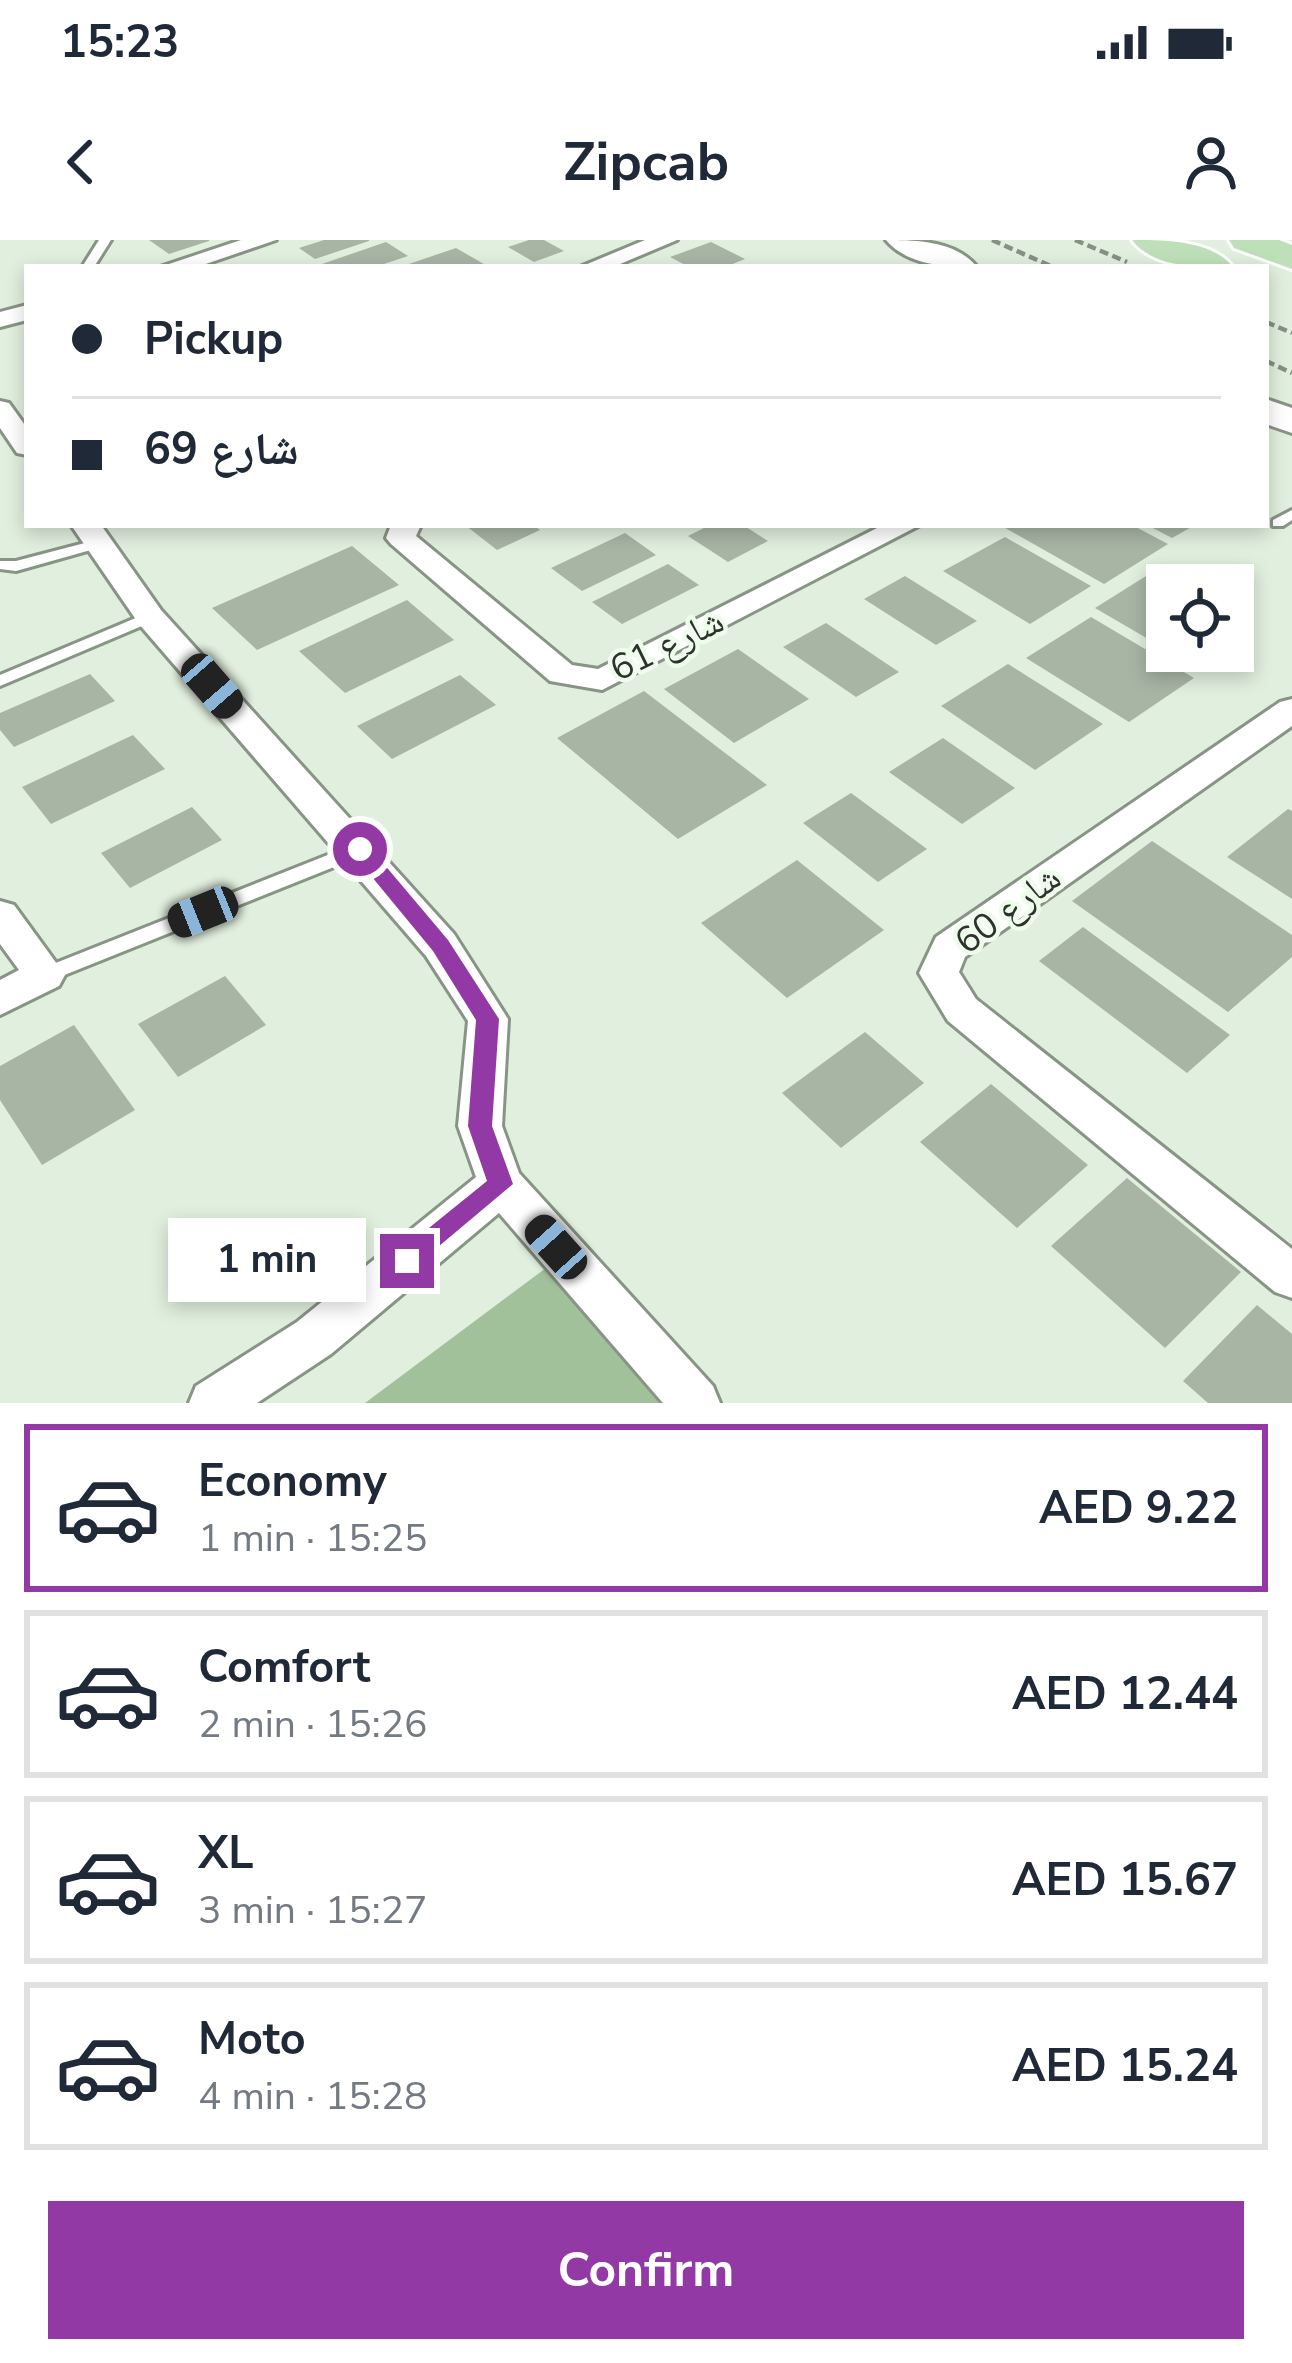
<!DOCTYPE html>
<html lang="en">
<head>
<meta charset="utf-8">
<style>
	:root { --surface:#fff; --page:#f2f2f3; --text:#1f2937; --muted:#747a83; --line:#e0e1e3; --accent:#9339a5 }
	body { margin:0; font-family:"Nunito Sans","Noto Naskh Arabic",sans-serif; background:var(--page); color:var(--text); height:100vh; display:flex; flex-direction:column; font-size:45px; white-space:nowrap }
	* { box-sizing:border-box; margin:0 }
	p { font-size:39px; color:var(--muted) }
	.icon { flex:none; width:66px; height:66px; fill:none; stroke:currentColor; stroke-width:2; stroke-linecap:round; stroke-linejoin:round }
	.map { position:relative; height:1163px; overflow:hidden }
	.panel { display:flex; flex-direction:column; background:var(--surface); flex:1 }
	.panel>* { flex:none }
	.banner { position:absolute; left:24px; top:24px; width:1245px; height:264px; border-radius:0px; box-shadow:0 6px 18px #0003; display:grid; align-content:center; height:264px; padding:0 48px; background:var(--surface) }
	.fabs { position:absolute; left:1146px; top:324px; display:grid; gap:24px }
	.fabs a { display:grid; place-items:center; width:108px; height:108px; border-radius:0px; background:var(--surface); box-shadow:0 6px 18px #0003; font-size:60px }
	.end { position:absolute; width:54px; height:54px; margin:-27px; border:15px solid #9339a5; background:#fff; box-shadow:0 0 0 6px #fff }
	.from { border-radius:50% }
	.bubble { position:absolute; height:84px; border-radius:0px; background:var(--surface); box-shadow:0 6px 18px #0003; font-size:39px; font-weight:700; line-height:84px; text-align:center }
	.car { position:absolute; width:36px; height:72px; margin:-36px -18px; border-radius:15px; box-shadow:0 0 9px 3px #0007; background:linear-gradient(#222 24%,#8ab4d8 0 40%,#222 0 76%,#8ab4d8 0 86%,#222 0) }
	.banner b { display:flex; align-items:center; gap:42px; height:114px; font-size:45px }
	.banner b+b { border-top:3px solid var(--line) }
	.banner i { width:30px; height:30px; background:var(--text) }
	ul { padding:21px 0 0; list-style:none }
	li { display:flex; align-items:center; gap:36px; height:168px; margin:0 24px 18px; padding:0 24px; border:6px solid var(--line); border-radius:0px }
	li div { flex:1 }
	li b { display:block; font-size:45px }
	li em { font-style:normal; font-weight:700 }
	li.current { border-color:var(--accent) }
	li>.icon { width:108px; height:108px; stroke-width:1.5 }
	.primary-button { display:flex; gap:24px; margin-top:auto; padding:24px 48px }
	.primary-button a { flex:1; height:138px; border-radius:0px; background:var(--accent); color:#fff; font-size:48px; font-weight:700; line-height:138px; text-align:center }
	.status { display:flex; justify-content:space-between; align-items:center; height:84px; padding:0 60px; background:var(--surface); direction:ltr }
	.status svg { height:33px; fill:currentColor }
	header { display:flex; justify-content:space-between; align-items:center; height:156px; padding:0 48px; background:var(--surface); font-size:54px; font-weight:700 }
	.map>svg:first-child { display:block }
</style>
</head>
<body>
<div class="status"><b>15:23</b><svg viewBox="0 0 49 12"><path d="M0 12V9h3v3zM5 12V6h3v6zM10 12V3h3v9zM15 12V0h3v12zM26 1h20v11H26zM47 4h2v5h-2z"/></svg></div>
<header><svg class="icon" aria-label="back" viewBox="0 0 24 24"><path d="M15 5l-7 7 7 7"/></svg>Zipcab<svg class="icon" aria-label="person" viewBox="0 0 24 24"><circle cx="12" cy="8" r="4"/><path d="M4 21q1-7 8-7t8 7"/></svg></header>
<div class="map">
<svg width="1292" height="1163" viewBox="0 0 1292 1163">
	<rect width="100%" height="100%" fill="#e1efde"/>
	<path fill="#a1c19b" d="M546,1028L663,1163H365Z"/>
	<g fill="#a8b5a5">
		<path d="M149,0H209V1L169,14Z"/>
		<path d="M324,0H369V1L315,19L299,8Z"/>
		<path d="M529,0H544L564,11L534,22L508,7Z"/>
		<path d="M386,2L408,16L375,27L322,24Z"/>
		<path d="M711,2L745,19L725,27H689L670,17Z"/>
		<path d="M456,8L489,27H403V26Z"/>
		<path d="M465,285H533L540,290L497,310Z"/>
		<path d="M710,285H743L768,301L728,322L688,296Z"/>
		<path d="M1000,285H1132L1168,304L1104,344Z"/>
		<path d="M1147,285H1195L1172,298Z"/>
		<path d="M625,293L656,315L582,351L551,328Z"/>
		<path d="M1005,297L1091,346L1030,384L943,331Z"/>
		<path d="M352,306L399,345L257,410L212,368Z"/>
		<path d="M668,324L699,345L622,384L592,362Z"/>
		<path d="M905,336L977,381L936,405L864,359Z"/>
		<path d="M1146,336L1167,348V410L1095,368Z"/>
		<path d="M407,360L454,400L345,453L299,411Z"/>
		<path d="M1091,377L1194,438L1129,482L1026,418Z"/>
		<path d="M826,383L899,432L856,457L783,407Z"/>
		<path d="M738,409L809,459L734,503L664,449Z"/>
		<path d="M1008,424L1103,484L1035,530L941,466Z"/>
		<path d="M90,434L115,461L14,507L0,490V473Z"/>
		<path d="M460,435L496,465L392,519L357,486Z"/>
		<path d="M644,451L767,545L678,599L557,498Z"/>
		<path d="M133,495L165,529L51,584L22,547Z"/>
		<path d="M943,498L1015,548L962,584L889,532Z"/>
		<path d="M851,553L927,609L878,642L803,583Z"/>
		<path d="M192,567L222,600L130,648L101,613Z"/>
		<path d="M1288,569L1292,571V659L1227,617Z"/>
		<path d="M1152,601L1292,695V717L1228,772L1072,661Z"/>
		<path d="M797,620L884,690L787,758L701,683Z"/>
		<path d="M1083,687L1230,795L1187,833L1039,721Z"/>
		<path d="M225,736L266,785L178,837L138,784Z"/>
		<path d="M74,785L135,870L42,925L0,860V826Z"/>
		<path d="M865,792L924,843L841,908L782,853Z"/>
		<path d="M991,844L1088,925L1017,988L920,902Z"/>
		<path d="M1127,938L1241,1032L1165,1108L1051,1006Z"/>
		<path d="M1257,1065L1292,1094V1163H1208L1183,1141Z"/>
	</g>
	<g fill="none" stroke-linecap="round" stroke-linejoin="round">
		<defs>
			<g id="lane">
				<path d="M99,0H111L94,27H82Z"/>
				<path d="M1292,270V280L1283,286H1273V280Z"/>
				<path d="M100,299L107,303L105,306L16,331L0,329V321H16Z"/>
				<path d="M150,372L156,374L158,377L156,380L0,446V435Z"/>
				<path d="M358,603L367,610L364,615L52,740L45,743L38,740L35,735L38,730Z"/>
			</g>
			<g id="street">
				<path d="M241,0H276L197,27H160Z"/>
				<path d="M645,0H677L613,27H580Z"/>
				<path d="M27,65V80L0,87V72Z"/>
				<path d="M0,161L9,163L27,188V215L17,213L0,188Z"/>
				<path d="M71,285H101L161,370L454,694L508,779L502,886L519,933L713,1146L720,1163H663L499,973L331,1114L257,1163H189L196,1146L297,1082L476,937L458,886L468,781L426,716L139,384Z"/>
				<path d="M391,285H421L416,296L572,425L598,429L883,285H920L602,450L550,441L391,304L386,298Z"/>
				<path d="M1292,459V486L965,717L959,732L976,759L1292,1009V1058L1275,1052L948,781L919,733L936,697L1280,462Z"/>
				<path d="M0,661L14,665L65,735L59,746L0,775V740L19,730L0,704Z"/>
			</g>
			<g id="secondary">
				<path d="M886,0C917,0 956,1 977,27C946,27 908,26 886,0Z"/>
				<path d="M1266,159L1292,168V193L1266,184Z"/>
			</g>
			<g id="primary">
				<path d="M1132,0C1164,0 1212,0 1233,27C1201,27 1154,29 1132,0Z"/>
				<path d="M1229,0H1279L1292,5V29L1234,8Z"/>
			</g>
		</defs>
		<use href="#lane" stroke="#889485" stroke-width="6"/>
		<use href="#street" stroke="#889485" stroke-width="6"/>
		<use href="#secondary" stroke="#889485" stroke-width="6"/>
		<use href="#primary" stroke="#fff" stroke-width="6"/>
		<g stroke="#879085" stroke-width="4.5" stroke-dasharray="9 4.5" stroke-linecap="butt">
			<path d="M992,0L1053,27"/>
			<path d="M1075,0L1127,22"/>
			<path d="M1266,82L1292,93"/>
			<path d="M1266,121L1292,133"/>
		</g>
		<use href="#lane" fill="#fff" fill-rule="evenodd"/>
		<use href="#street" fill="#fff" fill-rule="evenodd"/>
		<use href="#secondary" fill="#fff" fill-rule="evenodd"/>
		<use href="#primary" fill="#bee0b8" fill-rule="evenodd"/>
	</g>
	<path fill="#9339a5" d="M360,602L367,604L448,700L499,779L492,886L513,944L407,1033L398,1029L395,1021L398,1013L487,941L468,886L476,780L433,711L353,614L350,609Z"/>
	<g text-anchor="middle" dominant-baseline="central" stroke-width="9" stroke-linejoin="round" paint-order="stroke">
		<g font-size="36" fill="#2d322c" stroke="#eefceb">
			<text transform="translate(667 405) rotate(-26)">شارع 61</text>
			<text transform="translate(1008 670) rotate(-37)">شارع 60</text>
		</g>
	</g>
</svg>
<div class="fabs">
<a><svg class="icon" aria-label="locate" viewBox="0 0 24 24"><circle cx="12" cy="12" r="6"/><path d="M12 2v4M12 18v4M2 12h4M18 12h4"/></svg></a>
</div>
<i class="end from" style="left:360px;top:609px"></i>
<i class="end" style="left:407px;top:1021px"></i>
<div class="bubble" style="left:168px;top:978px;width:198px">1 min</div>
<i class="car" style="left:212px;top:446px;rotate:139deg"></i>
<i class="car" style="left:203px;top:672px;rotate:248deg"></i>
<i class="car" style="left:556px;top:1007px;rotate:318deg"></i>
<div class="banner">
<b><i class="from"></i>Pickup</b>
<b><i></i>شارع 69</b>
</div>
</div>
<section class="panel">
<ul>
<li class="current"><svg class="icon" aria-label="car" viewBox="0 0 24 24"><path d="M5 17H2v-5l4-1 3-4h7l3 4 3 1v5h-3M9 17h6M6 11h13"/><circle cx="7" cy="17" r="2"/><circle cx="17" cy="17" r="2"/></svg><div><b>Economy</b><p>1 min · 15:25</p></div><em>AED 9.22</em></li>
<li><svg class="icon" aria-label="car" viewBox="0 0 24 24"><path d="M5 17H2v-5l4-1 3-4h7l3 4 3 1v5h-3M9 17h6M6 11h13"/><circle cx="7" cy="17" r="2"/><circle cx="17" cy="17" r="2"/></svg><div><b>Comfort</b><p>2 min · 15:26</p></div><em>AED 12.44</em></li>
<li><svg class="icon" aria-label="car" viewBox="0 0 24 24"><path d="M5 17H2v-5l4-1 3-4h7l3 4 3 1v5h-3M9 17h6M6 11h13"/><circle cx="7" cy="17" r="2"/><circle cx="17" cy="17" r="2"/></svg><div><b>XL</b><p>3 min · 15:27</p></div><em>AED 15.67</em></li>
<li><svg class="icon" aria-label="car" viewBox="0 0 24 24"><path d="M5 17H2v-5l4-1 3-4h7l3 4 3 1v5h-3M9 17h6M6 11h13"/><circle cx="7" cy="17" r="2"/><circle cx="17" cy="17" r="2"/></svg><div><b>Moto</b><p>4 min · 15:28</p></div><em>AED 15.24</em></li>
</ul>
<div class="primary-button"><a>Confirm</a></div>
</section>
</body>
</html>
